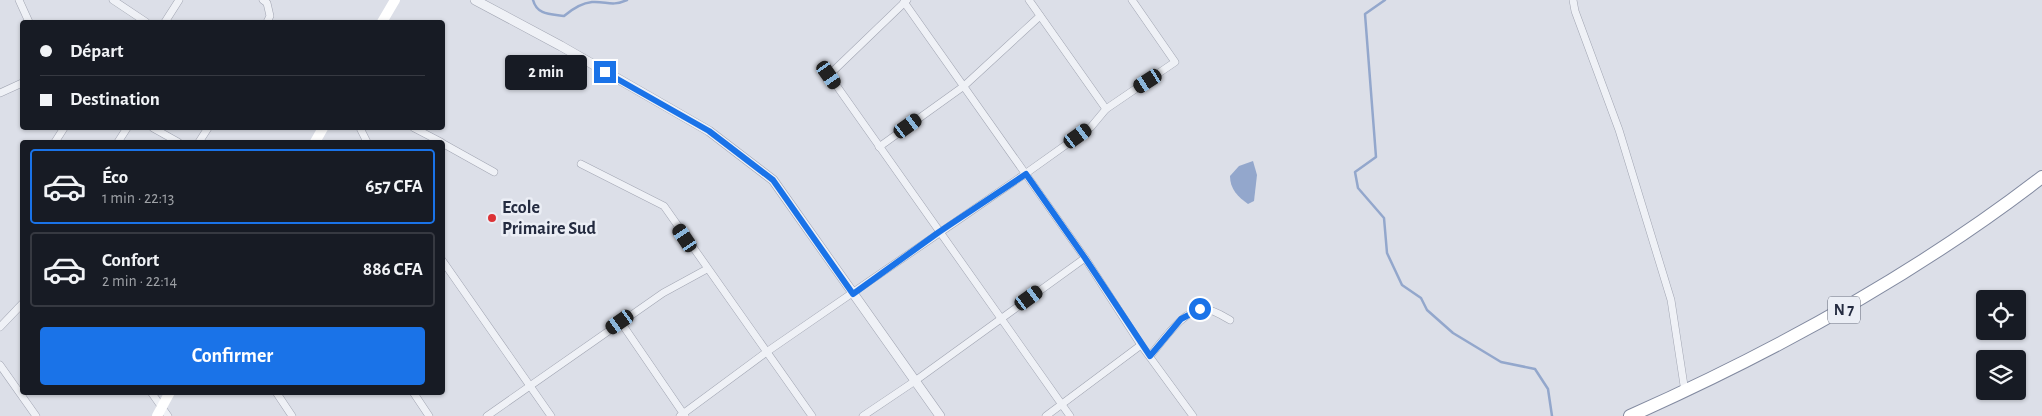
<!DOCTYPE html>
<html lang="fr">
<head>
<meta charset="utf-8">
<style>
	:root { --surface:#171b24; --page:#242831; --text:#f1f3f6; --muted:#9ea1a6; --line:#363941; --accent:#1a73e8 }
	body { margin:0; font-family:"Alegreya Sans",sans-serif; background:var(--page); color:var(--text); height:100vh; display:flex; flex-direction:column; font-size:19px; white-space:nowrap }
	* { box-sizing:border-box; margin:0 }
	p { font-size:16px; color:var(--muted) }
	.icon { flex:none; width:28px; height:28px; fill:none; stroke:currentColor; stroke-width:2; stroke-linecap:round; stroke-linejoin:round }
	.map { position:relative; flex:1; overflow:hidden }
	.drawer { position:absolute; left:20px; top:140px; width:425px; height:255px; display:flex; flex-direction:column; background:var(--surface); border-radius:5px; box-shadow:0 1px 4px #0004 }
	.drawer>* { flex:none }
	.guide { position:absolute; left:20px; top:20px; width:425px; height:110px; border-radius:5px; box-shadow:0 1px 4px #0004; display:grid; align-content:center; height:110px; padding:0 20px; background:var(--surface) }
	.fabs { position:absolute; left:1976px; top:290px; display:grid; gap:10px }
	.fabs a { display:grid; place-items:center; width:50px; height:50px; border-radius:5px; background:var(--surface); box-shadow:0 1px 4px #0004; font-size:25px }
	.end { position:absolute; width:22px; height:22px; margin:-11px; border:6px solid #1a73e8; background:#fff; box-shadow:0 0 0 2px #fff }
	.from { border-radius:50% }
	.bubble { position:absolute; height:35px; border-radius:5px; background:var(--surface); box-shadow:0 1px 4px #0004; font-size:16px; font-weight:700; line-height:35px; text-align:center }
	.car { position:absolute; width:15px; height:30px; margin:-15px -8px; border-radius:6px; box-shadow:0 0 4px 1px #0007; background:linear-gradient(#222 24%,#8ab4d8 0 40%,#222 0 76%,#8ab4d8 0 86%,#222 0) }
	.guide b { display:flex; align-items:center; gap:18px; height:48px; font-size:19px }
	.guide b+b { border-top:1px solid var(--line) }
	.guide i { width:12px; height:12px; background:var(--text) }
	ul { padding:9px 0 0; list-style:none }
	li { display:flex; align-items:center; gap:15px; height:75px; margin:0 10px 8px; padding:0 10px; border:2px solid var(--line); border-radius:5px }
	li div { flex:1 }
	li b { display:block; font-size:19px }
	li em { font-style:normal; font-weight:700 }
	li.current { border-color:var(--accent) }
	li>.icon { width:45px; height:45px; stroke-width:1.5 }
	.cta { display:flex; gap:10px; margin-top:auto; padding:10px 20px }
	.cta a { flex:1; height:58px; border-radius:5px; background:var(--accent); color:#fff; font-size:20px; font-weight:700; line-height:58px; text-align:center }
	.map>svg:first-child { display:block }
</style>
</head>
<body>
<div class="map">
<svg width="2042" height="416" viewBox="0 0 2042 416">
	<rect width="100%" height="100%" fill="#dcdfe8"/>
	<path fill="#93a7cc" d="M1253,161L1257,175L1254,201L1248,204C1238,197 1230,189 1230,176L1239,166Z"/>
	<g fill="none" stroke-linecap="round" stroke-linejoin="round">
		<g stroke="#93a7cc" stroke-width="2.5">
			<path d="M533,0C537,15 550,14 564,16C571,10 582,3 592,2C607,1 611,7 627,0"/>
			<path d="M1385,0L1365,14L1376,157L1355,172L1358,188L1384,218L1387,253L1402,285L1421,298L1427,310L1453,333L1501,362L1535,369L1548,389L1552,416"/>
		</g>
		<defs>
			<g id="minor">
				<path d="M19,0L29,22"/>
				<path d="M113,0L146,22"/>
				<path d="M263,0L267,3L270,16L267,22"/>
				<path d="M907,0L829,75L1070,416"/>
				<path d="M1029,0L1106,109"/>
				<path d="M1573,0L1575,11L1619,130L1671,300L1685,392"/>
				<path d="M904,2L1085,258L1141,345L1193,416"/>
				<path d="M165,22L179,0"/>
				<path d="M0,93L22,83"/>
				<path d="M153,128L178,142"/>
				<path d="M360,128L367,142"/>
				<path d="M414,128L441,142"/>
				<path d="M55,142L64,128"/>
				<path d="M118,142L127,128"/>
				<path d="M199,142L208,128"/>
				<path d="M442,143L494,172"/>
				<path d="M879,147L964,86L1040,16"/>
				<path d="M581,164L664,206L812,416"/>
				<path d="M442,260L551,416"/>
				<path d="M620,321L685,416"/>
				<path d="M0,327L22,304"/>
				<path d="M1150,356C1162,342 1185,307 1205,309C1214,310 1223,316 1230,320"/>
				<path d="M0,365L36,416"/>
				<path d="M151,392L168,416"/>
				<path d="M276,392L292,416"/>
				<path d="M413,392L429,416"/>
				<path d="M487,416L663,293L707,269"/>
				<path d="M680,416L768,351L1025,174L1091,127L1106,109L1175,62L1132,0"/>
				<path d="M863,416L915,381L1085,258"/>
				<path d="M1046,416L1141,345"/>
			</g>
			<path id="tertiary" d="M475,0L561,46L709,131L773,180L940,416"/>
			<path id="trunk" d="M1630,416C1776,351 1915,275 2042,177"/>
		</defs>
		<use href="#minor" stroke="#a1a5b2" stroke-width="8"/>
		<use href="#tertiary" stroke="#a1a5b2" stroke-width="10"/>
		<use href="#trunk" stroke="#828aa0" stroke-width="14"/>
		<use href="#minor" stroke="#eff1f6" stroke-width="7"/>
		<use href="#tertiary" stroke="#eff1f6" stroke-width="9"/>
		<g stroke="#fff" stroke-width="10">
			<path d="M382,22L395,0"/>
			<path d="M315,142L323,128"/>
			<path d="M157,416L170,392"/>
		</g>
		<use href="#trunk" stroke="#fff" stroke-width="12"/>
	</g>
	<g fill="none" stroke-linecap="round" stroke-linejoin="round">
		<path stroke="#1a73e8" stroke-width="6" d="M605,72L709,131L773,180L853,294L939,232L1026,174L1085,258L1150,356L1181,319L1200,309"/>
	</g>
	<circle fill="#dc3236" stroke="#ebeef5" stroke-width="2" cx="492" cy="218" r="5"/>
	<g text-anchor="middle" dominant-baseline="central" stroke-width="5" stroke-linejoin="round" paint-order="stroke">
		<rect fill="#ebeef5" stroke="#606676" stroke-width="1" x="1828" y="296.5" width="32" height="27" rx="4"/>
		<g font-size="16" font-weight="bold" fill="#242b40">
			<text x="1844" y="310">N 7</text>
		</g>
		<g font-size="18" font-weight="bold" fill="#242b40" stroke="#ebeef5" text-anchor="start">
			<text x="502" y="208">Ecole<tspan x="502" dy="21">Primaire Sud</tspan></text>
		</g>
	</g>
</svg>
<div class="fabs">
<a><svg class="icon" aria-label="locate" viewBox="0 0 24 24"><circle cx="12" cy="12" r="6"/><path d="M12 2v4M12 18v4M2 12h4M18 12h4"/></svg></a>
<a><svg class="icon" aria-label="layers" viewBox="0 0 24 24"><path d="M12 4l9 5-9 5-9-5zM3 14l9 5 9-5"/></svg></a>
</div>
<i class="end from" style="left:1200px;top:309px"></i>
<i class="end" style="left:605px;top:72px"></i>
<div class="bubble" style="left:505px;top:55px;width:82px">2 min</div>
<i class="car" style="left:829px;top:75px;rotate:145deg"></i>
<i class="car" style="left:1148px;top:81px;rotate:237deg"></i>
<i class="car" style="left:908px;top:126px;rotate:54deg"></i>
<i class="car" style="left:1078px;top:136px;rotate:54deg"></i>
<i class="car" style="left:685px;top:238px;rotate:326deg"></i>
<i class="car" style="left:1029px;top:298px;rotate:54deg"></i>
<i class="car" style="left:620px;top:322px;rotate:235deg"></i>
<div class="guide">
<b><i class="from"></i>Départ</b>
<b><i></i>Destination</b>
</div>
<section class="drawer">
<ul>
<li class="current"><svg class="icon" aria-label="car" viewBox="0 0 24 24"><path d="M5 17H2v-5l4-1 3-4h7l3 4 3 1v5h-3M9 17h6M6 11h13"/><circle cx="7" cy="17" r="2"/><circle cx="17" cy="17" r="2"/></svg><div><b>Éco</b><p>1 min · 22:13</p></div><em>657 CFA</em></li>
<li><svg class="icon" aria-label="car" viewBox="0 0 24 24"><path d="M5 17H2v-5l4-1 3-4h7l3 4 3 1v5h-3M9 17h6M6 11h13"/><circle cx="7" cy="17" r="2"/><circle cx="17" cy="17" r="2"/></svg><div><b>Confort</b><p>2 min · 22:14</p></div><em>886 CFA</em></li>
</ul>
<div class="cta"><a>Confirmer</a></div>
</section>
</div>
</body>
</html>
